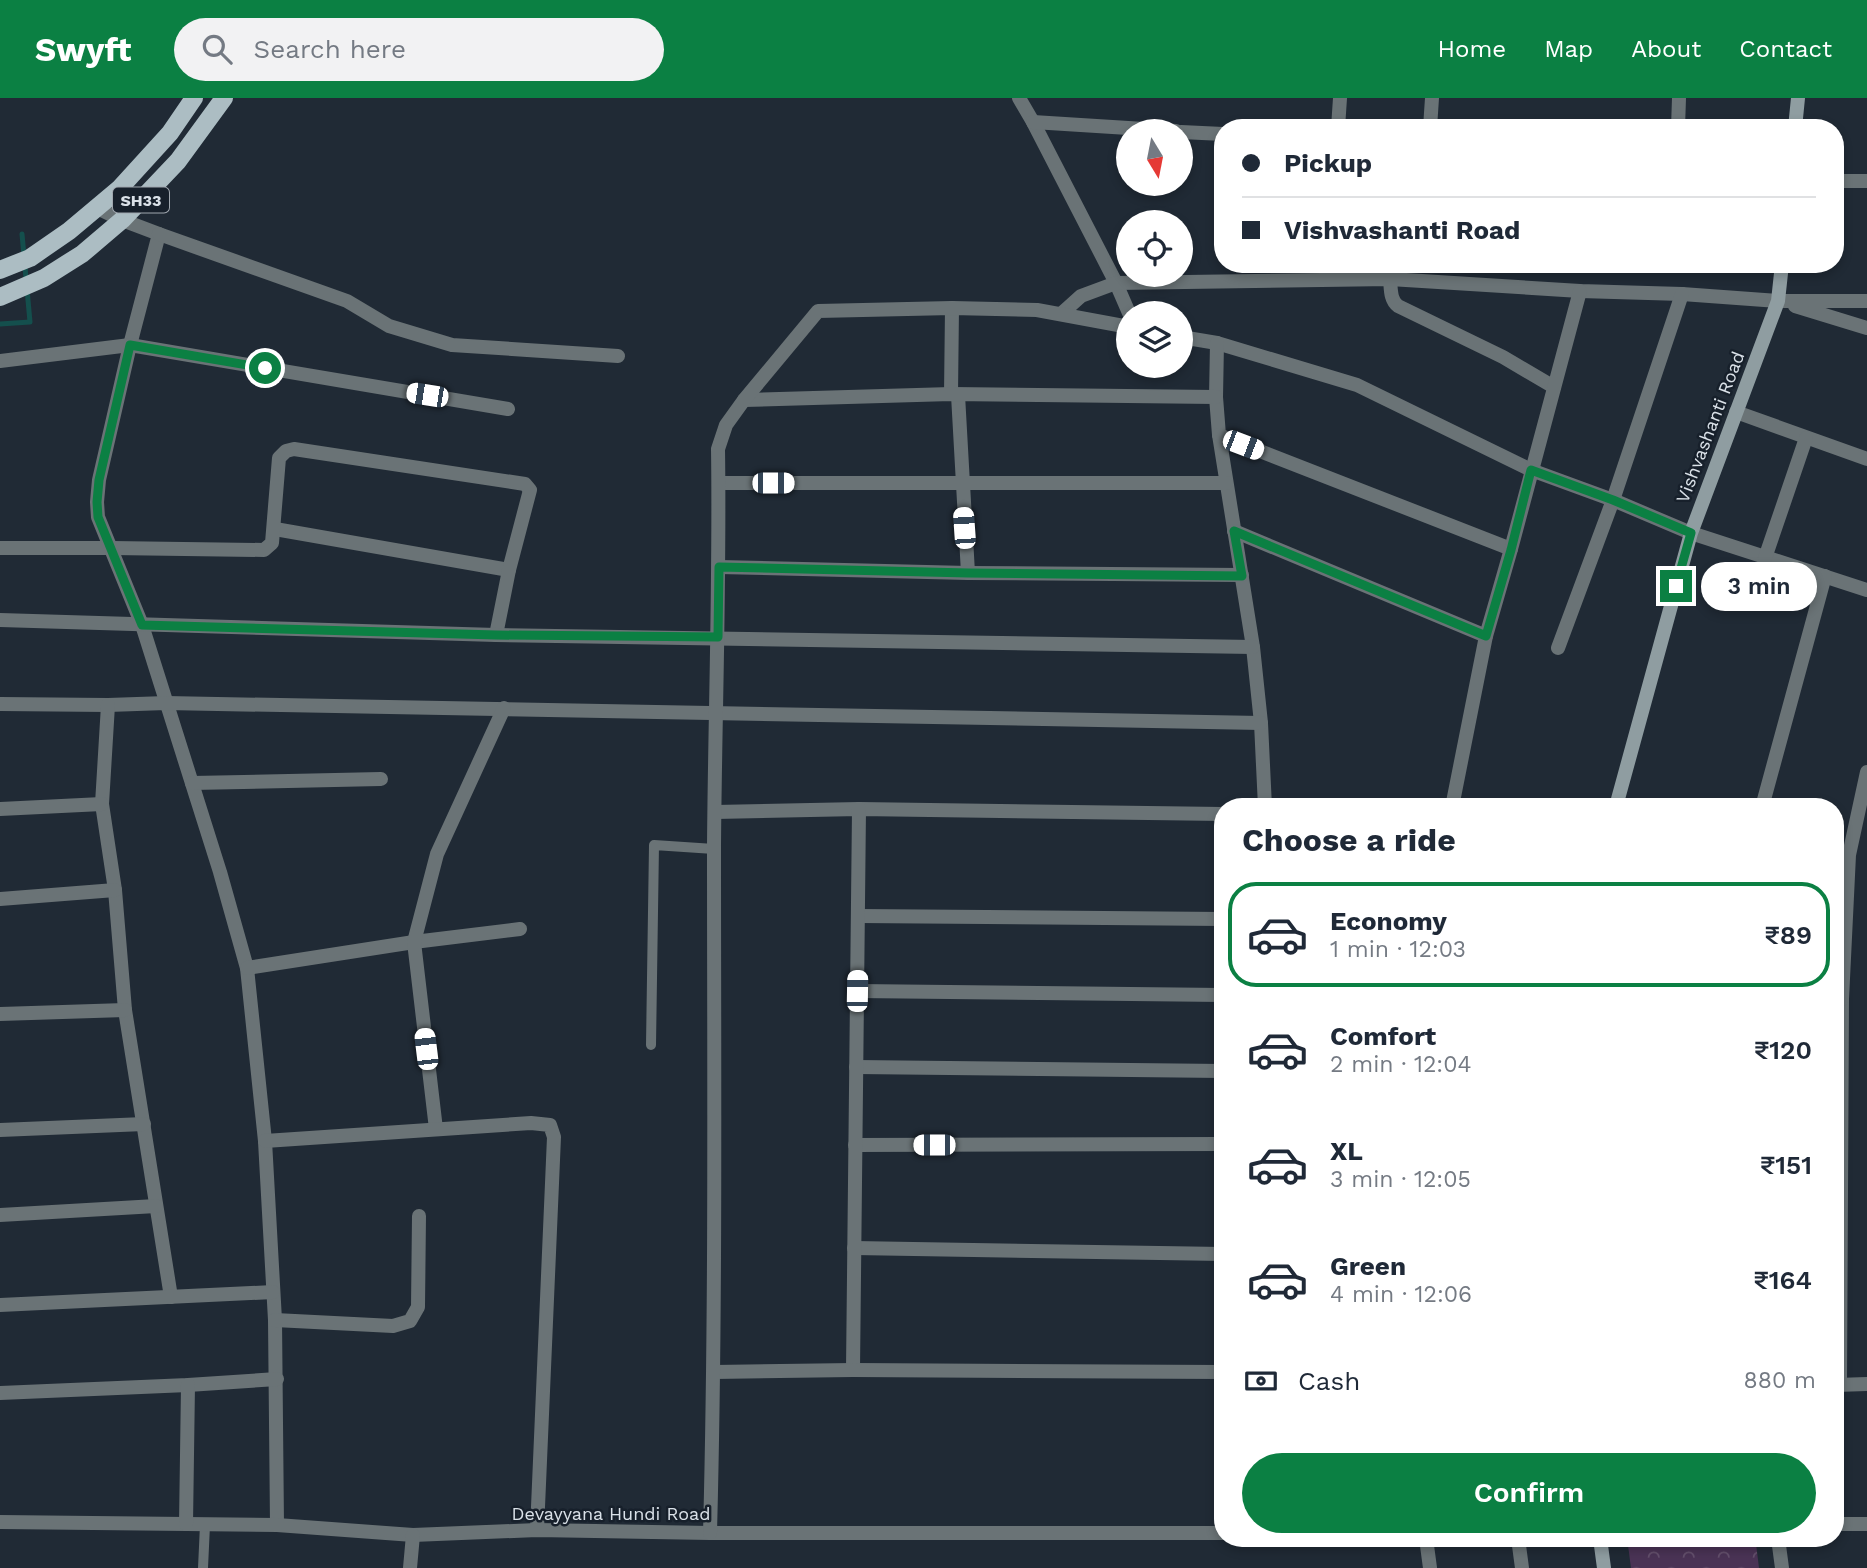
<!DOCTYPE html>
<html lang="en">
<head>
<meta charset="utf-8">
<style>
	:root { --surface:#fff; --page:#f2f2f3; --text:#1f2937; --muted:#747a83; --line:#e0e1e3; --accent:#0b8043 }
	body { margin:0; font-family:"Work Sans",sans-serif; background:var(--page); color:var(--text); height:100vh; display:flex; flex-direction:column; font-size:26px; white-space:nowrap }
	* { box-sizing:border-box; margin:0 }
	p { font-size:23px; color:var(--muted) }
	.icon { flex:none; width:38px; height:38px; fill:none; stroke:currentColor; stroke-width:2; stroke-linecap:round; stroke-linejoin:round }
	.map { position:relative; flex:1; overflow:hidden }
	.drawer { position:absolute; left:1214px; top:700px; width:630px; height:749px; display:flex; flex-direction:column; background:var(--surface); border-radius:28px; box-shadow:0 4px 10px #0003 }
	.drawer>* { flex:none }
	.guide { position:absolute; left:1214px; top:21px; width:630px; height:154px; border-radius:28px; box-shadow:0 4px 10px #0003; display:grid; align-content:center; height:154px; padding:0 28px; background:var(--surface) }
	.needle { width:46px; rotate:170deg }
	.controls { position:absolute; left:1116px; top:21px; display:grid; gap:14px }
	.controls a { display:grid; place-items:center; width:77px; height:77px; border-radius:50%; background:var(--surface); box-shadow:0 4px 10px #0003; font-size:35px }
	.end { position:absolute; width:32px; height:32px; margin:-16px; border:9px solid #0b8043; background:#fff; box-shadow:0 0 0 4px #fff }
	.from { border-radius:50% }
	.bubble { position:absolute; height:49px; border-radius:24px; background:var(--surface); box-shadow:0 4px 10px #0003; font-size:23px; font-weight:600; line-height:49px; text-align:center }
	.car { position:absolute; width:21px; height:42px; margin:-21px -10px; border-radius:9px; box-shadow:0 0 5px 2px #0007; background:linear-gradient(#fff 24%,#345 0 40%,#fff 0 76%,#345 0 86%,#fff 0) }
	.guide b { display:flex; align-items:center; gap:24px; height:66px; font-size:26px }
	.guide b+b { border-top:2px solid var(--line) }
	.guide i { width:18px; height:18px; background:var(--text) }
	ul { padding:0; list-style:none }
	li { display:flex; align-items:center; gap:21px; height:105px; margin:0 14px 10px; padding:0 14px; border:4px solid transparent; border-radius:28px }
	li div { flex:1 }
	li b { display:block; font-size:26px }
	li em { font-style:normal; font-weight:600 }
	li.on { border-color:var(--accent) }
	li>.icon { width:63px; height:63px; stroke-width:1.5 }
	h2 { padding:0 28px; font-size:32px; line-height:84px }
	.pay { display:flex; align-items:center; gap:18px; height:77px; padding:0 28px; font-size:26px }
	.pay p { margin-inline-start:auto }
	.button { display:flex; gap:14px; margin-top:auto; padding:14px 28px }
	.button a { flex:1; height:80px; border-radius:42px; background:var(--accent); color:#fff; font-size:28px; font-weight:600; line-height:80px; text-align:center }
	header { display:flex; align-items:center; gap:42px; box-sizing:border-box; height:98px; padding:0 35px; background:var(--accent); color:#fff }
	header strong { font-size:33px }
	nav { display:flex; gap:38px; margin-inline-start:auto; font-size:24px }
	.search { width:490px; height:63px; background:var(--page); display:flex; align-items:center; gap:18px; box-sizing:border-box; padding:0 24px; border-radius:38px; color:var(--muted); font-size:26px }
	.map>svg:first-child { display:block }
</style>
</head>
<body>
<header>
<strong>Swyft</strong>
<div class="search"><svg class="icon" aria-label="search" viewBox="0 0 24 24"><circle cx="10" cy="10" r="6"/><path d="M15 15l6 6"/></svg>Search here</div>
<nav><a>Home</a><a>Map</a><a>About</a><a>Contact</a></nav>
</header>
<div class="map">
<svg width="1867" height="1470" viewBox="0 0 1867 1470">
	<defs>
		<pattern id="park-crowns" width="20" height="18" patternUnits="userSpaceOnUse" patternTransform="scale(1.75)"><rect width="20" height="18" fill="#4a3355"/><path d="M2 6a3 3 0 1 1 6 0M12 15a3 3 0 1 1 6 0" fill="none" stroke="#64506d"/></pattern>
	</defs>
	<rect width="100%" height="100%" fill="#202a35"/>
	<path fill="url(#park-crowns)" d="M1756,1446L1759,1470H1631L1628,1447Z"/>
	<g fill="none" stroke-linecap="round" stroke-linejoin="round">
		<path stroke="#144f4d" stroke-width="5" d="M0,226L30,224L22,136"/>
		<path stroke="#58616b" stroke-width="3.5" stroke-dasharray="5 5" stroke-linecap="butt" d="M1467,708L1602,702"/>
		<g stroke="#6a7376" stroke-width="10">
			<path d="M651,947L654,747L714,751"/>
			<path d="M203,1470L205,1427"/>
		</g>
		<g stroke="#6a7376" stroke-width="14">
			<path d="M1019,0L1033,24L1116,185L1129,215"/>
			<path d="M1033,24L1176,33"/>
			<path d="M1338,30L1340,0"/>
			<path d="M1430,30L1432,0"/>
			<path d="M1678,30L1679,0"/>
			<path d="M1181,34L1223,36"/>
			<path d="M1836,83H1867"/>
			<path d="M97,110L122,122L159,136L130,247L99,382L97,404L98,419L142,527L220,774L247,870L265,1043L275,1222L277,1427"/>
			<path d="M159,136L347,203L389,228L452,247L618,258"/>
			<path d="M1390,181C1391,191 1390,202 1398,208L1503,259L1554,289"/>
			<path d="M1795,208L1867,230"/>
			<path d="M1061,216L1081,198L1116,185L1390,181L1580,193L1682,196L1778,203H1867"/>
			<path d="M1181,239L1217,245L1357,287L1531,372L1613,402L1691,435L1867,492"/>
			<path d="M1217,245L1216,299L1219,337L1253,549L1261,625L1265,709"/>
			<path d="M0,263L130,247L508,311"/>
			<path d="M951,296L952,210"/>
			<path d="M958,297L968,475"/>
			<path d="M744,302L951,296L1216,299"/>
			<path d="M1736,314L1867,361"/>
			<path d="M1219,337L1511,451"/>
			<path d="M719,385H1226"/>
			<path d="M275,431L509,472"/>
			<path d="M1234,433L1486,538"/>
			<path d="M0,450H112L264,452L272,445L279,360L286,353L294,351L525,386L530,392L509,472L496,537"/>
			<path d="M1765,460L1806,340"/>
			<path d="M719,469L968,475L1242,477"/>
			<path d="M0,522L496,537L1253,549"/>
			<path d="M1558,550L1613,402L1682,196"/>
			<path d="M0,606L108,607L166,605L1261,625"/>
			<path d="M108,607L102,706L115,792L125,912L171,1199"/>
			<path d="M192,685L381,681"/>
			<path d="M1452,709L1486,538L1511,451L1580,193"/>
			<path d="M1762,709L1825,478"/>
			<path d="M0,711L102,706"/>
			<path d="M715,714L859,711L1223,716"/>
			<path d="M0,801L115,792"/>
			<path d="M858,818L1223,821"/>
			<path d="M247,870L414,844L520,831"/>
			<path d="M857,893L1223,897"/>
			<path d="M1836,901H1842L1840,1287"/>
			<path d="M1842,901L1849,757L1867,674"/>
			<path d="M0,916L125,912"/>
			<path d="M856,969L1223,973"/>
			<path d="M436,1031L414,844L437,756L504,610"/>
			<path d="M0,1032L144,1026"/>
			<path d="M265,1043L531,1025L550,1027L554,1039L537,1432"/>
			<path d="M855,1047L1223,1046"/>
			<path d="M0,1117L156,1108"/>
			<path d="M854,1150L1223,1156"/>
			<path d="M0,1207L273,1194"/>
			<path d="M275,1222L393,1228L410,1223L418,1209L419,1118"/>
			<path d="M853,1272L859,711"/>
			<path d="M714,1274L853,1272L1223,1274"/>
			<path d="M1836,1287L1867,1286"/>
			<path d="M0,1295L188,1287L277,1281"/>
			<path d="M0,1424L277,1427L413,1437L537,1432L710,1435H1223"/>
			<path d="M186,1426L188,1287"/>
			<path d="M1836,1426H1867"/>
			<path d="M710,1435C716,1206 714,977 714,748C715,616 720,483 718,351L726,327L744,302L818,213L952,210L1037,212L1129,229"/>
			<path d="M1426,1440L1430,1470"/>
			<path d="M1518,1440L1522,1470"/>
			<path d="M1778,1440L1782,1470"/>
			<path d="M410,1470L413,1437"/>
		</g>
		<g stroke="#8f9da1" stroke-width="14">
			<path d="M1795,30L1798,0"/>
			<path d="M1618,709V701L1691,435L1778,203L1782,166"/>
			<path d="M1600,1440L1604,1470"/>
		</g>
		<g stroke="#acbdc3" stroke-width="18">
			<path d="M0,172L30,160L69,133L119,91L170,35L194,0"/>
			<path d="M0,199L44,180L82,156L122,122L178,63L224,0"/>
		</g>
	</g>
	<g fill="none" stroke-linecap="round" stroke-linejoin="round">
		<path stroke="#0b8043" stroke-width="9" d="M265,270L130,247L99,382L97,404L98,419L142,527L496,537L718,539L719,469L968,475L1242,478L1234,433L1486,538L1511,452L1531,372L1613,402L1691,435L1676,488"/>
	</g>
	<g text-anchor="middle" dominant-baseline="central" stroke-width="5" stroke-linejoin="round" paint-order="stroke">
		<rect fill="#17202b" stroke="#a0a7af" stroke-width="2" x="113" y="89.5" width="56" height="25" rx="5"/>
		<g font-size="16" font-weight="bold" fill="#dae1e8">
			<text x="141" y="102">SH33</text>
		</g>
		<g font-size="18" fill="#dae1e8" stroke="#17202b">
			<text transform="translate(1710 329) rotate(-69)">Vishvashanti Road</text>
			<text x="611" y="1415">Devayyana Hundi Road</text>
		</g>
	</g>
</svg>
<div class="controls">
<a><svg class="needle" viewBox="-14 -14 28 28"><path d="M0-13l5 13h-10z" fill="#e53935"/><path d="M0 13l5-13h-10z" fill="#747a83"/></svg></a>
<a><svg class="icon" aria-label="locate" viewBox="0 0 24 24"><circle cx="12" cy="12" r="6"/><path d="M12 2v4M12 18v4M2 12h4M18 12h4"/></svg></a>
<a><svg class="icon" aria-label="layers" viewBox="0 0 24 24"><path d="M12 4l9 5-9 5-9-5zM3 14l9 5 9-5"/></svg></a>
</div>
<i class="end from" style="left:265px;top:270px"></i>
<i class="end" style="left:1676px;top:488px"></i>
<div class="bubble" style="left:1701px;top:464px;width:116px">3 min</div>
<i class="car" style="left:427px;top:297px;rotate:279deg"></i>
<i class="car" style="left:1243px;top:347px;rotate:111deg"></i>
<i class="car" style="left:773px;top:385px;rotate:90deg"></i>
<i class="car" style="left:964px;top:430px;rotate:356deg"></i>
<i class="car" style="left:857px;top:893px;rotate:1deg"></i>
<i class="car" style="left:426px;top:951px;rotate:353deg"></i>
<i class="car" style="left:934px;top:1047px;rotate:270deg"></i>
<div class="guide">
<b><i class="from"></i>Pickup</b>
<b><i></i>Vishvashanti Road</b>
</div>
<section class="drawer">
<h2>Choose a ride</h2>
<ul>
<li class="on"><svg class="icon" aria-label="car" viewBox="0 0 24 24"><path d="M5 17H2v-5l4-1 3-4h7l3 4 3 1v5h-3M9 17h6M6 11h13"/><circle cx="7" cy="17" r="2"/><circle cx="17" cy="17" r="2"/></svg><div><b>Economy</b><p>1 min · 12:03</p></div><em>₹89</em></li>
<li><svg class="icon" aria-label="car" viewBox="0 0 24 24"><path d="M5 17H2v-5l4-1 3-4h7l3 4 3 1v5h-3M9 17h6M6 11h13"/><circle cx="7" cy="17" r="2"/><circle cx="17" cy="17" r="2"/></svg><div><b>Comfort</b><p>2 min · 12:04</p></div><em>₹120</em></li>
<li><svg class="icon" aria-label="car" viewBox="0 0 24 24"><path d="M5 17H2v-5l4-1 3-4h7l3 4 3 1v5h-3M9 17h6M6 11h13"/><circle cx="7" cy="17" r="2"/><circle cx="17" cy="17" r="2"/></svg><div><b>XL</b><p>3 min · 12:05</p></div><em>₹151</em></li>
<li><svg class="icon" aria-label="car" viewBox="0 0 24 24"><path d="M5 17H2v-5l4-1 3-4h7l3 4 3 1v5h-3M9 17h6M6 11h13"/><circle cx="7" cy="17" r="2"/><circle cx="17" cy="17" r="2"/></svg><div><b>Green</b><p>4 min · 12:06</p></div><em>₹164</em></li>
</ul>
<div class="pay"><svg class="icon" aria-label="cash" viewBox="0 0 24 24"><path d="M3 7h18v10H3z"/><circle cx="12" cy="12" r="2"/></svg>Cash<p>880 m</p></div>
<div class="button"><a>Confirm</a></div>
</section>
</div>
</body>
</html>
